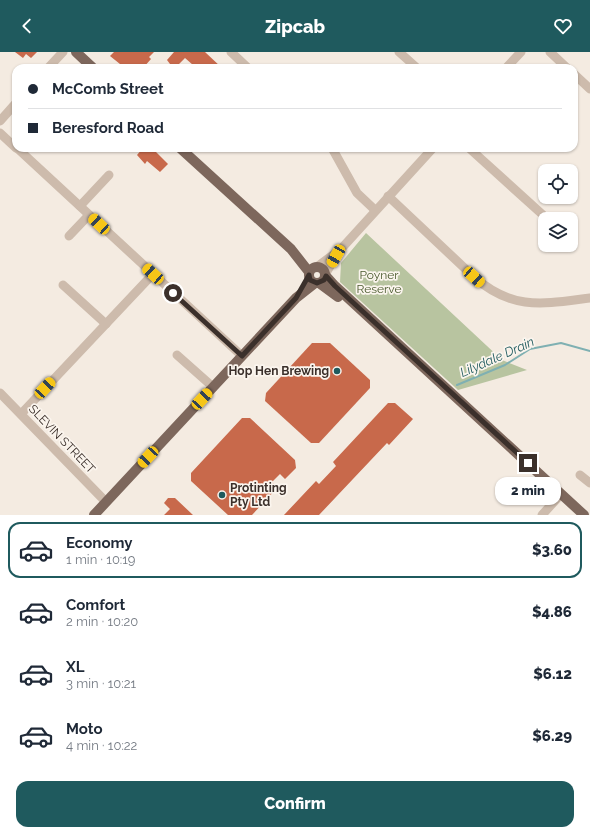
<!DOCTYPE html>
<html lang="en">
<head>
<meta charset="utf-8">
<style>
	:root { --surface:#fff; --page:#f2f2f3; --text:#1f2937; --muted:#747a83; --line:#e0e1e3; --accent:#1f5a5e }
	body { margin:0; font-family:Raleway,sans-serif; background:var(--page); color:var(--text); height:100vh; display:flex; flex-direction:column; font-size:15px; white-space:nowrap }
	* { box-sizing:border-box; margin:0 }
	p { font-size:13px; color:var(--muted) }
	.icon { flex:none; width:22px; height:22px; fill:none; stroke:currentColor; stroke-width:2; stroke-linecap:round; stroke-linejoin:round }
	.map { position:relative; height:463px; overflow:hidden }
	.sheet { display:flex; flex-direction:column; background:var(--surface); flex:1 }
	.sheet>* { flex:none }
	.top-card { position:absolute; left:12px; top:12px; width:566px; height:88px; border-radius:12px; box-shadow:0 1px 3px #0004; display:grid; align-content:center; height:88px; padding:0 16px; background:var(--surface) }
	.fabs { position:absolute; left:538px; top:112px; display:grid; gap:8px }
	.fabs a { display:grid; place-items:center; width:40px; height:40px; border-radius:8px; background:var(--surface); box-shadow:0 1px 3px #0004; font-size:20px }
	.end { position:absolute; width:18px; height:18px; margin:-9px; border:5px solid #3b302b; background:#fff; box-shadow:0 0 0 2px #fff }
	.from { border-radius:50% }
	.bubble { position:absolute; height:28px; border-radius:12px; background:var(--surface); box-shadow:0 1px 3px #0004; font-size:13px; font-weight:800; line-height:28px; text-align:center }
	.car { position:absolute; width:12px; height:24px; margin:-12px -6px; border-radius:5px; box-shadow:0 0 3px 1px #0007; background:linear-gradient(#f5c518 24%,#345 0 40%,#f5c518 0 76%,#345 0 86%,#f5c518 0) }
	.top-card b { display:flex; align-items:center; gap:14px; height:38px; font-size:15px }
	.top-card b+b { border-top:1px solid var(--line) }
	.top-card i { width:10px; height:10px; background:var(--text) }
	ul { padding:7px 0 0; list-style:none }
	li { display:flex; align-items:center; gap:12px; height:56px; margin:0 8px 6px; padding:0 8px; border:2px solid transparent; border-radius:12px }
	li div { flex:1 }
	li b { display:block; font-size:15px }
	li em { font-style:normal; font-weight:800 }
	li.on { border-color:var(--accent) }
	li>.icon { width:36px; height:36px; stroke-width:1.5 }
	.action { display:flex; gap:8px; margin-top:auto; padding:8px 16px }
	.action a { flex:1; height:46px; border-radius:12px; background:var(--accent); color:#fff; font-size:16px; font-weight:800; line-height:46px; text-align:center }
	header { display:flex; justify-content:space-between; align-items:center; height:52px; padding:0 16px; background:var(--accent); color:#fff; font-size:18px; font-weight:800 }
	.map>svg:first-child { display:block }
</style>
</head>
<body>
<header><svg class="icon" aria-label="back" viewBox="0 0 24 24"><path d="M15 5l-7 7 7 7"/></svg>Zipcab<svg class="icon" aria-label="heart" viewBox="0 0 24 24"><path d="M12 20l-8-8c-3-5 5-10 8-4 3-6 11-1 8 4z"/></svg></header>
<div class="map">
<svg width="590" height="463" viewBox="0 0 590 463">
	<rect width="100%" height="100%" fill="#f4ebe1"/>
	<path fill="#b8c4a0" d="M366,181L502,308L527,318L458,338L340,230L341,211Z"/>
	<g fill="none" stroke-linecap="round" stroke-linejoin="round">
		<path stroke="#7fb0b2" stroke-width="2" d="M457,333L505,313L530,297L561,291L590,299"/>
	</g>
	<g fill="#c8694b">
		<path d="M15,0H37L31,6L26,2L23,6Z"/>
		<path d="M114,0H154L149,5L151,7L143,16H125L110,4Z"/>
		<path d="M174,0H205L222,16H191L193,13L185,6L175,16H173L167,8Z"/>
		<path d="M143,96L147,98L149,96H152L168,112L160,120L147,109L145,112L137,103Z"/>
		<path d="M312,291H330L370,328V336L319,391H311L265,349L266,341Z"/>
		<path d="M388,351H395L413,367L389,393L387,391L319,463H284L316,429L319,432L336,414L333,410Z"/>
		<path d="M242,366H250L295,408L296,416L285,427L280,422L272,430L278,435L252,463H228L191,429V421Z"/>
		<path d="M168,446H175L193,463H164L170,457L164,451Z"/>
	</g>
	<g fill="none" stroke-linecap="round" stroke-linejoin="round">
		<g stroke="#cdbbac" stroke-width="9">
			<path d="M231,0L248,16"/>
			<path d="M399,0L417,16"/>
			<path d="M550,0L567,16"/>
			<path d="M48,16L63,0"/>
			<path d="M506,16L521,0"/>
			<path d="M574,22L590,37"/>
			<path d="M0,69L16,51"/>
			<path d="M0,81L16,96"/>
			<path d="M17,96L242,304"/>
			<path d="M332,96L357,141L375,158"/>
			<path d="M469,96L543,163"/>
			<path d="M388,144L474,225C513,259 543,252 590,246"/>
			<path d="M80,154L109,123"/>
			<path d="M69,184L89,163"/>
			<path d="M318,214L341,197L433,96"/>
			<path d="M326,221L338,201"/>
			<path d="M63,233L106,272"/>
			<path d="M177,303L213,335"/>
			<path d="M0,341L106,450"/>
			<path d="M21,362L153,222"/>
			<path d="M580,423L590,431"/>
			<path d="M542,463L561,442"/>
		</g>
		<g stroke="#7d675c" stroke-width="10">
			<path d="M76,0L93,16"/>
			<path d="M180,96L291,197L309,220"/>
			<circle cx="317" cy="223" r="8"/>
			<path d="M326,224L335,234L584,463"/>
			<path d="M319,231L338,245"/>
			<path d="M94,463L296,246L315,231"/>
		</g>
	</g>
	<g fill="none" stroke-linecap="round" stroke-linejoin="round">
		<path stroke="#3b302b" stroke-width="5" d="M173,241L242,304L296,246L309,223L310,228L317,231L324,228L326,224L335,234L528,411"/>
	</g>
	<g fill="#1f5a5e" stroke="#fbf5ee" stroke-width="1.5">
		<circle cx="337" cy="319" r="4"/>
		<circle cx="222" cy="443" r="4"/>
	</g>
	<g text-anchor="middle" dominant-baseline="central" stroke-width="3.5" stroke-linejoin="round" paint-order="stroke">
		<g font-size="12" fill="#4a5a2e" stroke="#fbf5ee">
			<text x="379" y="223">Poyner<tspan x="379" dy="14">Reserve</tspan></text>
		</g>
		<g font-size="12" font-weight="bold" fill="#3b302b" stroke="#fbf5ee" text-anchor="end">
			<text x="329" y="319">Hop Hen Brewing</text>
			<text x="230" y="436" text-anchor="start">Protinting<tspan x="230" dy="14">Pty Ltd</tspan></text>
		</g>
		<g font-size="12" fill="#3b302b" stroke="#fbf5ee">
			<text transform="translate(62 387) rotate(46)">SLEVIN STREET</text>
		</g>
		<g font-size="13" font-style="italic" fill="#1f5a5e" stroke="#fbf5ee">
			<text transform="translate(497 305) rotate(-24)">Lilydale Drain</text>
		</g>
	</g>
</svg>
<div class="fabs">
<a><svg class="icon" aria-label="locate" viewBox="0 0 24 24"><circle cx="12" cy="12" r="6"/><path d="M12 2v4M12 18v4M2 12h4M18 12h4"/></svg></a>
<a><svg class="icon" aria-label="layers" viewBox="0 0 24 24"><path d="M12 4l9 5-9 5-9-5zM3 14l9 5 9-5"/></svg></a>
</div>
<i class="end from" style="left:173px;top:241px"></i>
<i class="end" style="left:528px;top:411px"></i>
<div class="bubble" style="left:495px;top:425px;width:66px">2 min</div>
<i class="car" style="left:99px;top:172px;rotate:313deg"></i>
<i class="car" style="left:336px;top:204px;rotate:210deg"></i>
<i class="car" style="left:153px;top:222px;rotate:312deg"></i>
<i class="car" style="left:474px;top:225px;rotate:132deg"></i>
<i class="car" style="left:45px;top:336px;rotate:43deg"></i>
<i class="car" style="left:202px;top:347px;rotate:43deg"></i>
<i class="car" style="left:148px;top:405px;rotate:223deg"></i>
<div class="top-card">
<b><i class="from"></i>McComb Street</b>
<b><i></i>Beresford Road</b>
</div>
</div>
<section class="sheet">
<ul>
<li class="on"><svg class="icon" aria-label="car" viewBox="0 0 24 24"><path d="M5 17H2v-5l4-1 3-4h7l3 4 3 1v5h-3M9 17h6M6 11h13"/><circle cx="7" cy="17" r="2"/><circle cx="17" cy="17" r="2"/></svg><div><b>Economy</b><p>1 min · 10:19</p></div><em>$3.60</em></li>
<li><svg class="icon" aria-label="car" viewBox="0 0 24 24"><path d="M5 17H2v-5l4-1 3-4h7l3 4 3 1v5h-3M9 17h6M6 11h13"/><circle cx="7" cy="17" r="2"/><circle cx="17" cy="17" r="2"/></svg><div><b>Comfort</b><p>2 min · 10:20</p></div><em>$4.86</em></li>
<li><svg class="icon" aria-label="car" viewBox="0 0 24 24"><path d="M5 17H2v-5l4-1 3-4h7l3 4 3 1v5h-3M9 17h6M6 11h13"/><circle cx="7" cy="17" r="2"/><circle cx="17" cy="17" r="2"/></svg><div><b>XL</b><p>3 min · 10:21</p></div><em>$6.12</em></li>
<li><svg class="icon" aria-label="car" viewBox="0 0 24 24"><path d="M5 17H2v-5l4-1 3-4h7l3 4 3 1v5h-3M9 17h6M6 11h13"/><circle cx="7" cy="17" r="2"/><circle cx="17" cy="17" r="2"/></svg><div><b>Moto</b><p>4 min · 10:22</p></div><em>$6.29</em></li>
</ul>
<div class="action"><a>Confirm</a></div>
</section>
</body>
</html>
